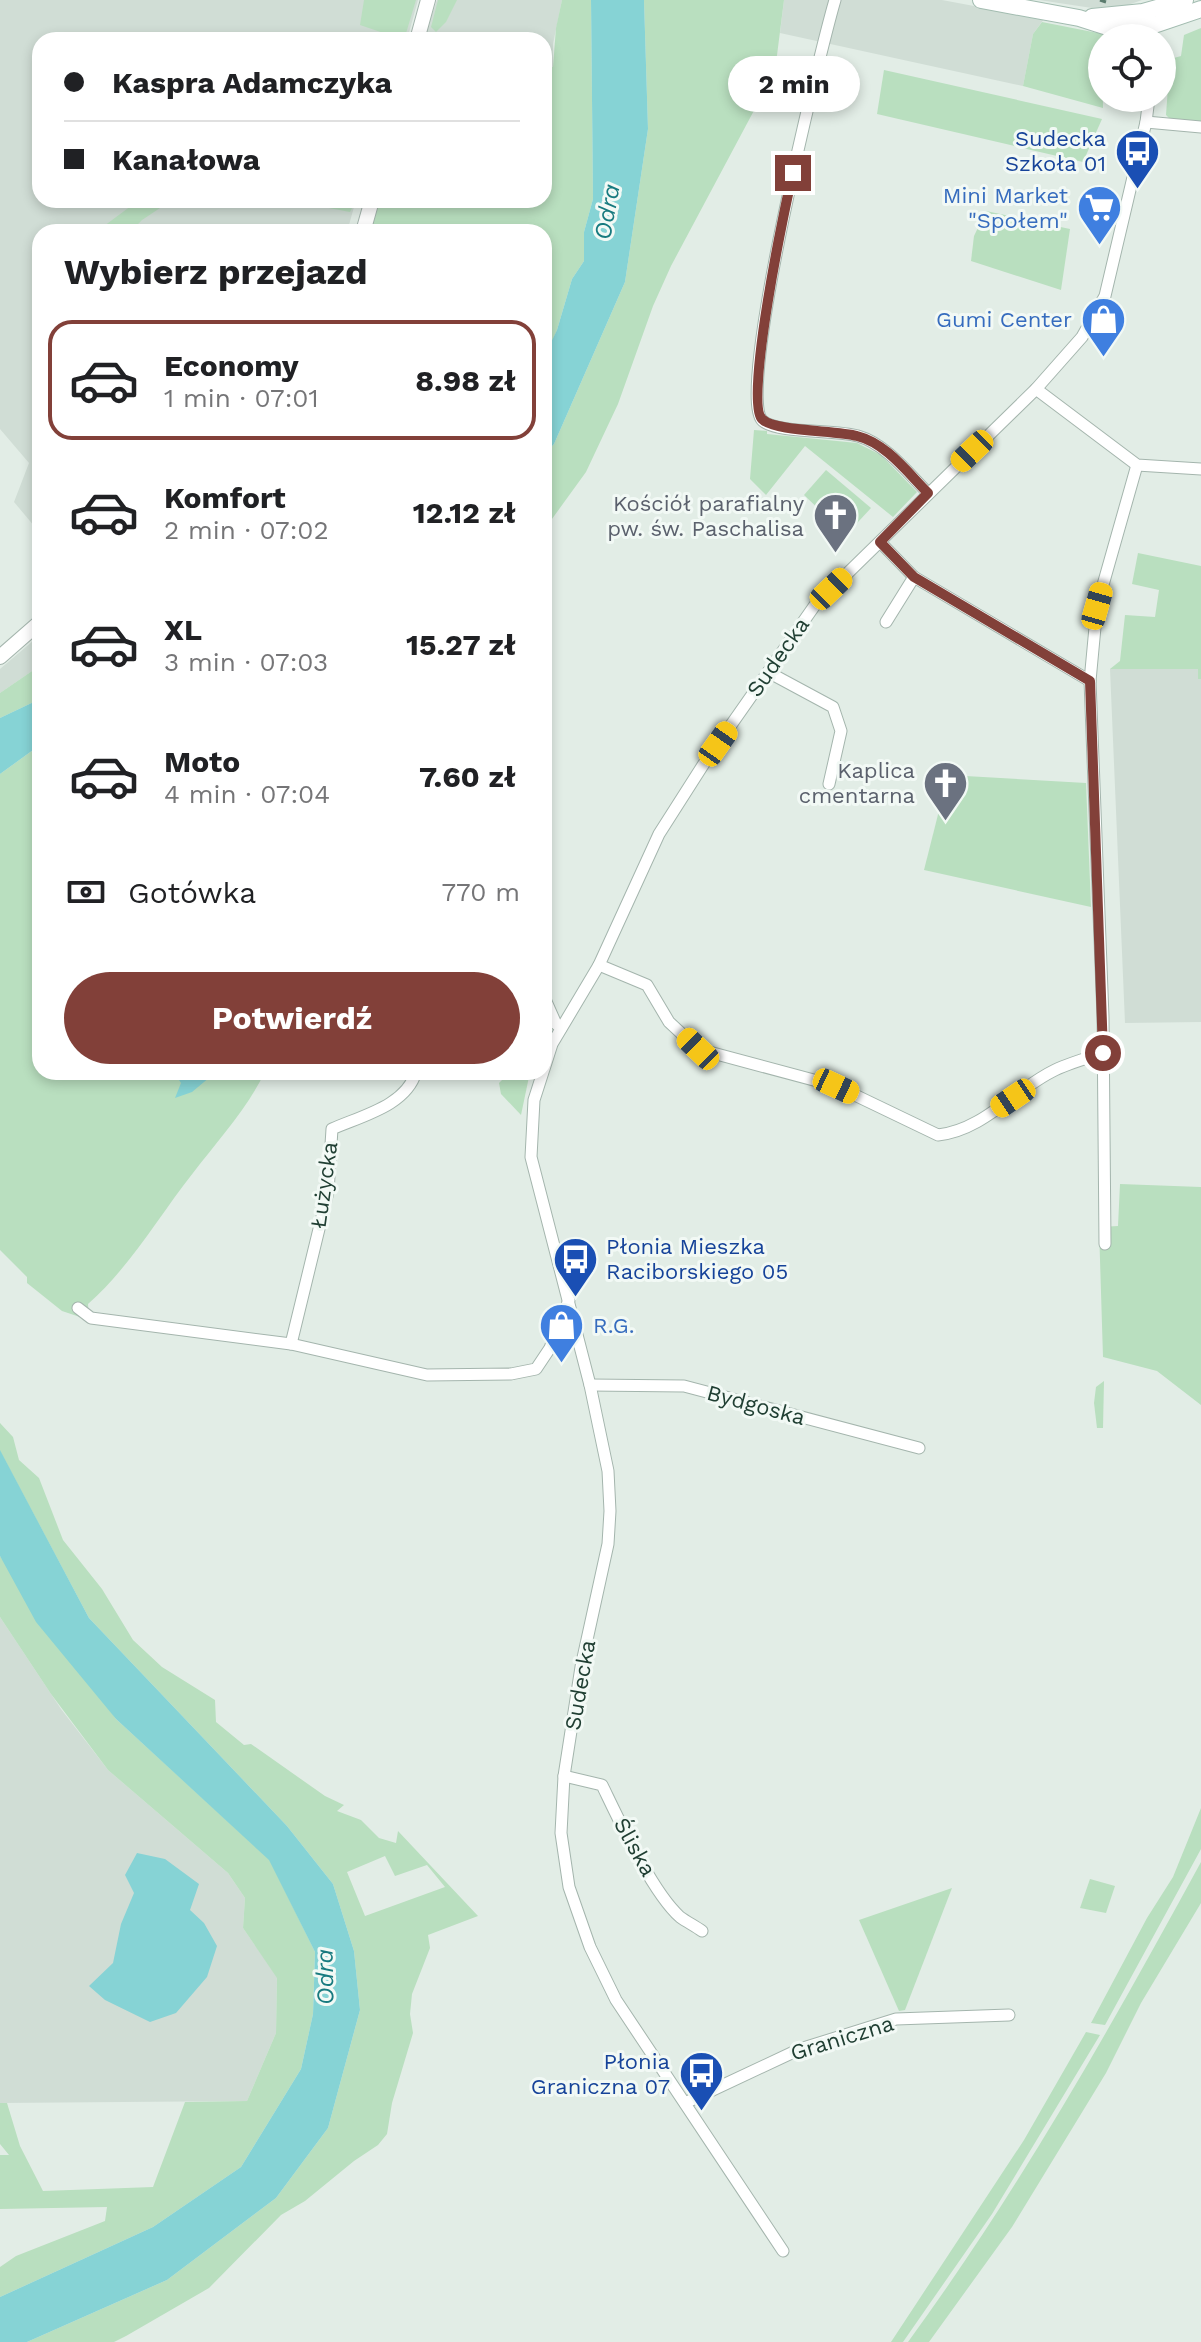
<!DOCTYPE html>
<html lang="pl">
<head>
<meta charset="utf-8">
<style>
	:root { --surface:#fff; --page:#f6f6f6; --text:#202124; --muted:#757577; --line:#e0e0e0; --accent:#824039 }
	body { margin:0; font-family:"Work Sans",sans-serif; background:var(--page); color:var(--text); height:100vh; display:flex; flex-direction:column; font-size:30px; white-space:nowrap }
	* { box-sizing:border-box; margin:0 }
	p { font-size:26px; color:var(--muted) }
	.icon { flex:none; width:44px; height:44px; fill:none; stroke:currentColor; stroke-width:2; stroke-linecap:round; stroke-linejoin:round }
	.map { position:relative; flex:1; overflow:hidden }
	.details { position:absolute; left:32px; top:224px; width:520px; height:856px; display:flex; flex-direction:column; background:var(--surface); border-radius:24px; box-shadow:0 4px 12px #0003 }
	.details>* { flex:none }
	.banner { position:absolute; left:32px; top:32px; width:520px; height:176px; border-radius:24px; box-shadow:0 4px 12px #0003; display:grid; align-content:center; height:176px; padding:0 32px; background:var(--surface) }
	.buttons { position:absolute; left:1088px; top:24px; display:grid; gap:16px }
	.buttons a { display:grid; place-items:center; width:88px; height:88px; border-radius:50%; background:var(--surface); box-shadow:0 4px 12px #0003; font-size:40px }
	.end { position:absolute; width:36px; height:36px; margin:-18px; border:10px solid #824039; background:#fff; box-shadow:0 0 0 4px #fff }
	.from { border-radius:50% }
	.bubble { position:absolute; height:56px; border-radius:28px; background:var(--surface); box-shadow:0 4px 12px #0003; font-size:26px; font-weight:700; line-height:56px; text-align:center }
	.car { position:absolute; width:24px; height:48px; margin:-24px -12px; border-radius:10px; box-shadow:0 0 6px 2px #0007; background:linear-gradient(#f5c518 24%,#345 0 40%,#f5c518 0 76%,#345 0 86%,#f5c518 0) }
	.banner b { display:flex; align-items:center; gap:28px; height:76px; font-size:30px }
	.banner b+b { border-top:2px solid var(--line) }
	.banner i { width:20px; height:20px; background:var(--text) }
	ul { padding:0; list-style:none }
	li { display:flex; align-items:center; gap:24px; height:120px; margin:0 16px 12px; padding:0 16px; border:4px solid transparent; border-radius:24px }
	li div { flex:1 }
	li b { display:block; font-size:30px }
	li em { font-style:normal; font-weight:700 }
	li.on { border-color:var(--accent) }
	li>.icon { width:72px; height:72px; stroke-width:1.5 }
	h2 { padding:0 32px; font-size:36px; line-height:96px }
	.pay { display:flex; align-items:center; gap:20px; height:88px; padding:0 32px; font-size:30px }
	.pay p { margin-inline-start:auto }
	.action { display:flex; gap:16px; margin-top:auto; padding:16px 32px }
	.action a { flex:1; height:92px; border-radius:48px; background:var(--accent); color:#fff; font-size:32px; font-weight:700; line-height:92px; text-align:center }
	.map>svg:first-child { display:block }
</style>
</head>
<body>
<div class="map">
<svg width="1201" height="2342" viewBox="0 0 1201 2342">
	<rect width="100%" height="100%" fill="#e2ede6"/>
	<g fill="#d0ddd5">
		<path d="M0,0H418L407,40H40V200H356L347,232H40V533L14,502L29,463L0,429Z"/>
		<path d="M437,0H562L553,44V68L544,66V40H423Z"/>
		<path d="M784,0H942L1044,19L1033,34L1023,86L780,33Z"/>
		<path d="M1039,0H1142L1128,5L1092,8Z"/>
		<path d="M40,635V674L35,669L0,693V669Z"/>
		<path d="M1110,669H1198V679H1201V1022L1125,1023Z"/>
		<path d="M0,1617L61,1709L108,1770L228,1873L245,1898L243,1928L277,1977L276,2033L247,2101L0,2103Z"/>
	</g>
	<g fill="#b9dfbf" fill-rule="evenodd">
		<path d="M364,0H416L404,40L360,25Z"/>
		<path d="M438,0H457L446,22L436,32L431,27Z"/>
		<path d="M562,0H591L593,199L584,232V261L572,279L557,330L544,361V232H367L376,200H544V66L553,67L556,28Z"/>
		<path d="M644,0H784L775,71L671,266L653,306L618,404L586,472L544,530V455L554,444L625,282L648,129Z"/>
		<path d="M1201,14V123L1171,120L1166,115L1170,59L1181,56L1184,35L1201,28Z"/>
		<path d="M1042,22L1108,35V38H1102L1103,108L1023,86L1033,34Z"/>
		<path d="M884,70L1102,119L1083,162L877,114Z"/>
		<path d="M139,200H172L142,220L130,232H96Z"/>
		<path d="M286,200H356L350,212Z"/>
		<path d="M986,211L1070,229L1061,290L971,261L974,236Z"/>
		<path d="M754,430L767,431V434L857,443L881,455L917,492L893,517L805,446L766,495L750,479Z"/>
		<path d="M826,470L871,508L846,535L804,495Z"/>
		<path d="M1138,553L1201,566V679H1198V669H1110L1120,661L1125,615L1155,617L1159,590L1132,584Z"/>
		<path d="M35,669L40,674V699L0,718V693Z"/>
		<path d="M40,745V1072H265C246,1110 219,1139 193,1173C159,1216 130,1267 88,1304L89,1320L62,1311L27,1283V1277L0,1250V774Z"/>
		<path d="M948,775L1086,783L1091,907L924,870Z"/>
		<path d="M510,1072H530L521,1115L501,1094L499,1083Z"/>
		<path d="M1120,1184L1201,1187V1405L1157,1371L1103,1357L1099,1227L1118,1226Z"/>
		<path d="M1104,1381L1103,1428H1097L1094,1403L1096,1387Z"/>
		<path d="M0,1423L13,1437L19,1460L39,1478L63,1540L102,1589L133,1640L162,1667L215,1700L216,1722L244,1745L251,1744L325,1796L344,1805L337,1811L361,1820L379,1838L396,1843L398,1831L478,1916L428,1935L430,1948L412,1994L410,2014L413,2033L392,2103L387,2134L378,2145L354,2161L305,2201L281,2215L209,2288L126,2336L114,2342H27L167,2280L276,2198L328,2128L360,2010L354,1951L333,1884L287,1826L89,1618L0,1451ZM385,1856L395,1876L427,1865L445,1887L365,1916L347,1872Z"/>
		<path d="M0,1556L116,1719L270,1860L315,1952L313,2014L301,2069L241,2167L153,2227L0,2297V2267L16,2256L105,2221L107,2207L0,2209V2155H9L0,2144V2103H7L20,2146L43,2191L153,2187L185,2102L247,2101L276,2033L277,1978L243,1928L245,1898L228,1873L108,1770L51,1694L0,1617Z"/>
		<path d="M1201,1808V1849L1105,2025L1091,2023L1147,1918L1173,1877Z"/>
		<path d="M1201,1862V1903L1141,2003L1106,2073L1012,2227L929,2342H908C1019,2190 1111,2027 1201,1862Z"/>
		<path d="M1090,1879L1115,1886L1106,1913L1080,1908Z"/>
		<path d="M952,1888L905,2010L899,2011L859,1920Z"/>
		<path d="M1086,2032L1100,2035L992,2214L903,2342H891L1024,2140Z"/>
	</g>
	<g fill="#86d3d5">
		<path d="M591,0H644L648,129L625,282L554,444L544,455V357L557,330L572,279L584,261V232L593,199Z"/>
		<path d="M40,699V745L0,774V718Z"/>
		<path d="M174,1072H216L192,1092L175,1098L181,1083Z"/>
		<path d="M0,1450L89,1618L287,1826L333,1884L354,1951L360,2010L328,2128L276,2198L167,2280L27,2342H0V2297L153,2227L241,2167L301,2069L313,2014L315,1952L269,1860L116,1719L36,1622L0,1556Z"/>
		<path d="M137,1853L165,1859L199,1884L190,1910L204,1923L217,1946L207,1977L176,2013L150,2022L105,2000L89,1986L113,1963L121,1924L134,1893L125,1875Z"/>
	</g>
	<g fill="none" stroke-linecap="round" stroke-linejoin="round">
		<defs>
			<g id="minor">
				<path d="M835,0C821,48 734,399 763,421C779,434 836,429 858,436C886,444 908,473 928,493"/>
				<path d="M1146,122L1201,127"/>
				<path d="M1036,389L1137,465L1201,469"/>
				<path d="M880,542L914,577L1090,681"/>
				<path d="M886,622L914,577"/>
				<path d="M768,672L833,707L841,731L829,784"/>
				<path d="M599,965L647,985L669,1022L698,1049L836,1086L938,1135C984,1130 1015,1089 1055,1070C1070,1063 1087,1058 1103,1053"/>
				<path d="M544,997L556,1024L561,1028"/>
				<path d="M544,1069L552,1044L599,965L659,834L703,765L815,605L1036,389L1082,337L1105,296L1146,122L1149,98"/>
				<path d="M543,1072L534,1100L531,1157L590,1385L608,1471L610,1511L608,1544L581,1667L564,1776L561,1833L569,1887L590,1947L616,2000L783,2251"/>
				<path d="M1105,1244L1103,1017L1090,681L1097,606L1137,465"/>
				<path d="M78,1308L91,1318L291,1344L427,1375L511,1374L536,1369L550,1348L569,1300"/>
				<path d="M291,1344L328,1192L332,1129C361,1116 406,1106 416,1072"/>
				<path d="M590,1385L684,1386L919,1448"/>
				<path d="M564,1776L602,1785C619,1820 652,1892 680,1917C687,1922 695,1926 702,1931"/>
				<path d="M685,2103L800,2049L896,2019L1009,2015"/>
			</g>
			<g id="tertiary">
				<path d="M417,40L428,0"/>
				<path d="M363,232L372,200"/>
				<path d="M0,657L40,622"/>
			</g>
			<g id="secondary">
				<path d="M981,0L1079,18L1104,26L1127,28L1157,24L1201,9"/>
				<path d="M1092,17L1143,12L1185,0"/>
			</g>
		</defs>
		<use href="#minor" stroke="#a4b5ad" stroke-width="13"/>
		<use href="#tertiary" stroke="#a4b5ad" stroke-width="16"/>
		<use href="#secondary" stroke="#a2bcb0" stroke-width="18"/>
		<use href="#minor" stroke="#fff" stroke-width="11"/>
		<use href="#tertiary" stroke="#fff" stroke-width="14"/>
		<use href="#secondary" stroke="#fff" stroke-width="16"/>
		<path stroke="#5b7b6e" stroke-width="3" stroke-dasharray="16 8" stroke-linecap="butt" d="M1100,0L1106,2"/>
	</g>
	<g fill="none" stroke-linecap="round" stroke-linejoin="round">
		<path stroke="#824039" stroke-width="10" d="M793,173C785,204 744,403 762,419C775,432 837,430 857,436C886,443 908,473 928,493L880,542L914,577L1090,681L1103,1053"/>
	</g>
	<defs>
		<symbol id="bus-pin" viewBox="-11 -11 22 30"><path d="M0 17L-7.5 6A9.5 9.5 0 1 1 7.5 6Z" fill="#1a4fb4" stroke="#f2f9f5"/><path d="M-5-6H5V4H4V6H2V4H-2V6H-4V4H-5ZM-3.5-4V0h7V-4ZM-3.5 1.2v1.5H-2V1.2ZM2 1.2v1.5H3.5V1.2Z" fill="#fff"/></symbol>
		<symbol id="supermarket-pin" viewBox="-11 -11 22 30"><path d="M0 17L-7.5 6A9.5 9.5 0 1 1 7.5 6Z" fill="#3f7fe0" stroke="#f2f9f5"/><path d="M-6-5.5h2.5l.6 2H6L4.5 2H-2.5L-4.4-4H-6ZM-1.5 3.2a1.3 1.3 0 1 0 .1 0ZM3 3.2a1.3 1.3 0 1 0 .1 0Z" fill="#fff"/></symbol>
		<symbol id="shop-pin" viewBox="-11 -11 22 30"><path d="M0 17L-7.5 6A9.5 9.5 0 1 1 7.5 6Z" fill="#3f7fe0" stroke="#f2f9f5"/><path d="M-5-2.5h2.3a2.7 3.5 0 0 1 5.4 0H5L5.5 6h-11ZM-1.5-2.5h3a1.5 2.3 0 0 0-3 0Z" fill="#fff"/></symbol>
		<symbol id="church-pin" viewBox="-11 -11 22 30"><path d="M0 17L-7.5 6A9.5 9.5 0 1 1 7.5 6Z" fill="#6b7280" stroke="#f2f9f5"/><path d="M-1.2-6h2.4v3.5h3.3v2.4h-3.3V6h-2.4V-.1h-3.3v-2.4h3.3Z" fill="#fff"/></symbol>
	</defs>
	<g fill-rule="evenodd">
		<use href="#bus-pin" x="1112" y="126" width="51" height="69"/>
		<use href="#supermarket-pin" x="1074" y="182" width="51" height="69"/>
		<use href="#shop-pin" x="1078" y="294" width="51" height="69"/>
		<use href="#church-pin" x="810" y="490" width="51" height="69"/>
		<use href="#church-pin" x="920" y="758" width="51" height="69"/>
		<use href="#bus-pin" x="550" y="1234" width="51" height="69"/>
		<use href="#shop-pin" x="536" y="1300" width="51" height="69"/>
		<use href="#bus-pin" x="676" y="2048" width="51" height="69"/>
	</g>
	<g text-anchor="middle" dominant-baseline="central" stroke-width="6" stroke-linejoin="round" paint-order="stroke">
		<g font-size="22" fill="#164399" stroke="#f2f9f5" text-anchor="end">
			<text x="1106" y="138">Sudecka<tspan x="1106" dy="25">Szkoła 01</tspan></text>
			<text x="606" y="1246" text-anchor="start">Płonia Mieszka<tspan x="606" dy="25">Raciborskiego 05</tspan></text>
			<text x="670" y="2061">Płonia<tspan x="670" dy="25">Graniczna 07</tspan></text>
		</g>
		<g font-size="22" fill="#366cbe" stroke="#f2f9f5" text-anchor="end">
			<text x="1068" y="195">Mini Market<tspan x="1068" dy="25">"Społem"</tspan></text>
			<text x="1072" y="319">Gumi Center</text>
			<text x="593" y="1325" text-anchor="start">R.G.</text>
		</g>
		<g font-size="22" fill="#5b616d" stroke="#f2f9f5" text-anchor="end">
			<text x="804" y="503">Kościół parafialny<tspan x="804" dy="25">pw. św. Paschalisa</tspan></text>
			<text x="915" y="770">Kaplica<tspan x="915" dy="25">cmentarna</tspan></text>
		</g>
		<g font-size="22" fill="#203f33" stroke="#f2f9f5">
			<text transform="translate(778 657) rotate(-55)">Sudecka</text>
			<text transform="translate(324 1185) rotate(-82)">Łużycka</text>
			<text transform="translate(756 1405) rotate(15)">Bydgoska</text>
			<text transform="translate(580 1685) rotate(-80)">Sudecka</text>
			<text transform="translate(635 1847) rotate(61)">Śliska</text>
			<text transform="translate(842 2038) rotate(-17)">Graniczna</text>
		</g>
		<g font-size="24" font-style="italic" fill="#177a7f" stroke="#f2f9f5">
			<text transform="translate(607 212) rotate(-80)">Odra</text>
			<text transform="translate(325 1977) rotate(-91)">Odra</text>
		</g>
	</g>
</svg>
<div class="buttons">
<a><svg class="icon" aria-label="locate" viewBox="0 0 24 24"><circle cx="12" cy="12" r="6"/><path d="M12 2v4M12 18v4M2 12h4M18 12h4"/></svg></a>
</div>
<i class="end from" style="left:1103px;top:1053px"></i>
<i class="end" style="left:793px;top:173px"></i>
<div class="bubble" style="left:728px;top:56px;width:132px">2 min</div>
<i class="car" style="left:972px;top:451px;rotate:226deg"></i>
<i class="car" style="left:831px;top:589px;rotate:46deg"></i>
<i class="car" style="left:1097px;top:606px;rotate:16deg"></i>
<i class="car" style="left:718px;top:744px;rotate:35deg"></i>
<i class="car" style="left:698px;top:1049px;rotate:314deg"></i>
<i class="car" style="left:836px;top:1086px;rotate:115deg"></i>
<i class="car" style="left:1013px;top:1098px;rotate:236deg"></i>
<div class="banner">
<b><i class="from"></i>Kaspra Adamczyka</b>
<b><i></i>Kanałowa</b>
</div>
<section class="details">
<h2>Wybierz przejazd</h2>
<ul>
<li class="on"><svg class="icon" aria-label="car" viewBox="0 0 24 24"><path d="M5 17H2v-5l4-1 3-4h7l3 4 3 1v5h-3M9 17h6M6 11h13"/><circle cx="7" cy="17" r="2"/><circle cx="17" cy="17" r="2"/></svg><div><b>Economy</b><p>1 min · 07:01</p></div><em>8.98 zł</em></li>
<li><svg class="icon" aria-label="car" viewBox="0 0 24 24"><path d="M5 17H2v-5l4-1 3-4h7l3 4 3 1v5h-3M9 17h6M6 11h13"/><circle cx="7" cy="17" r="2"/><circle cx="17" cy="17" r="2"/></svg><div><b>Komfort</b><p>2 min · 07:02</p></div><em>12.12 zł</em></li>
<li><svg class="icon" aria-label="car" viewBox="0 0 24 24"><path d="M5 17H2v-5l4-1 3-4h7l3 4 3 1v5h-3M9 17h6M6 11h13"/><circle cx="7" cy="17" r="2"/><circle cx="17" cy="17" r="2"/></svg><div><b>XL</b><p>3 min · 07:03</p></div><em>15.27 zł</em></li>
<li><svg class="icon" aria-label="car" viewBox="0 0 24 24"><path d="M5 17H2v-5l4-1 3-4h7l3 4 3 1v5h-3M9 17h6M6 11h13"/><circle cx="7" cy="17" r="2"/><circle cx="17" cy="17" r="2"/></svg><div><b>Moto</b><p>4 min · 07:04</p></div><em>7.60 zł</em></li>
</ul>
<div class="pay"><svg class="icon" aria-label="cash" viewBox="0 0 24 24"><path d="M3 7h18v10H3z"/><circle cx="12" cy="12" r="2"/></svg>Gotówka<p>770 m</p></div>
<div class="action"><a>Potwierdź</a></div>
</section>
</div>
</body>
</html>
